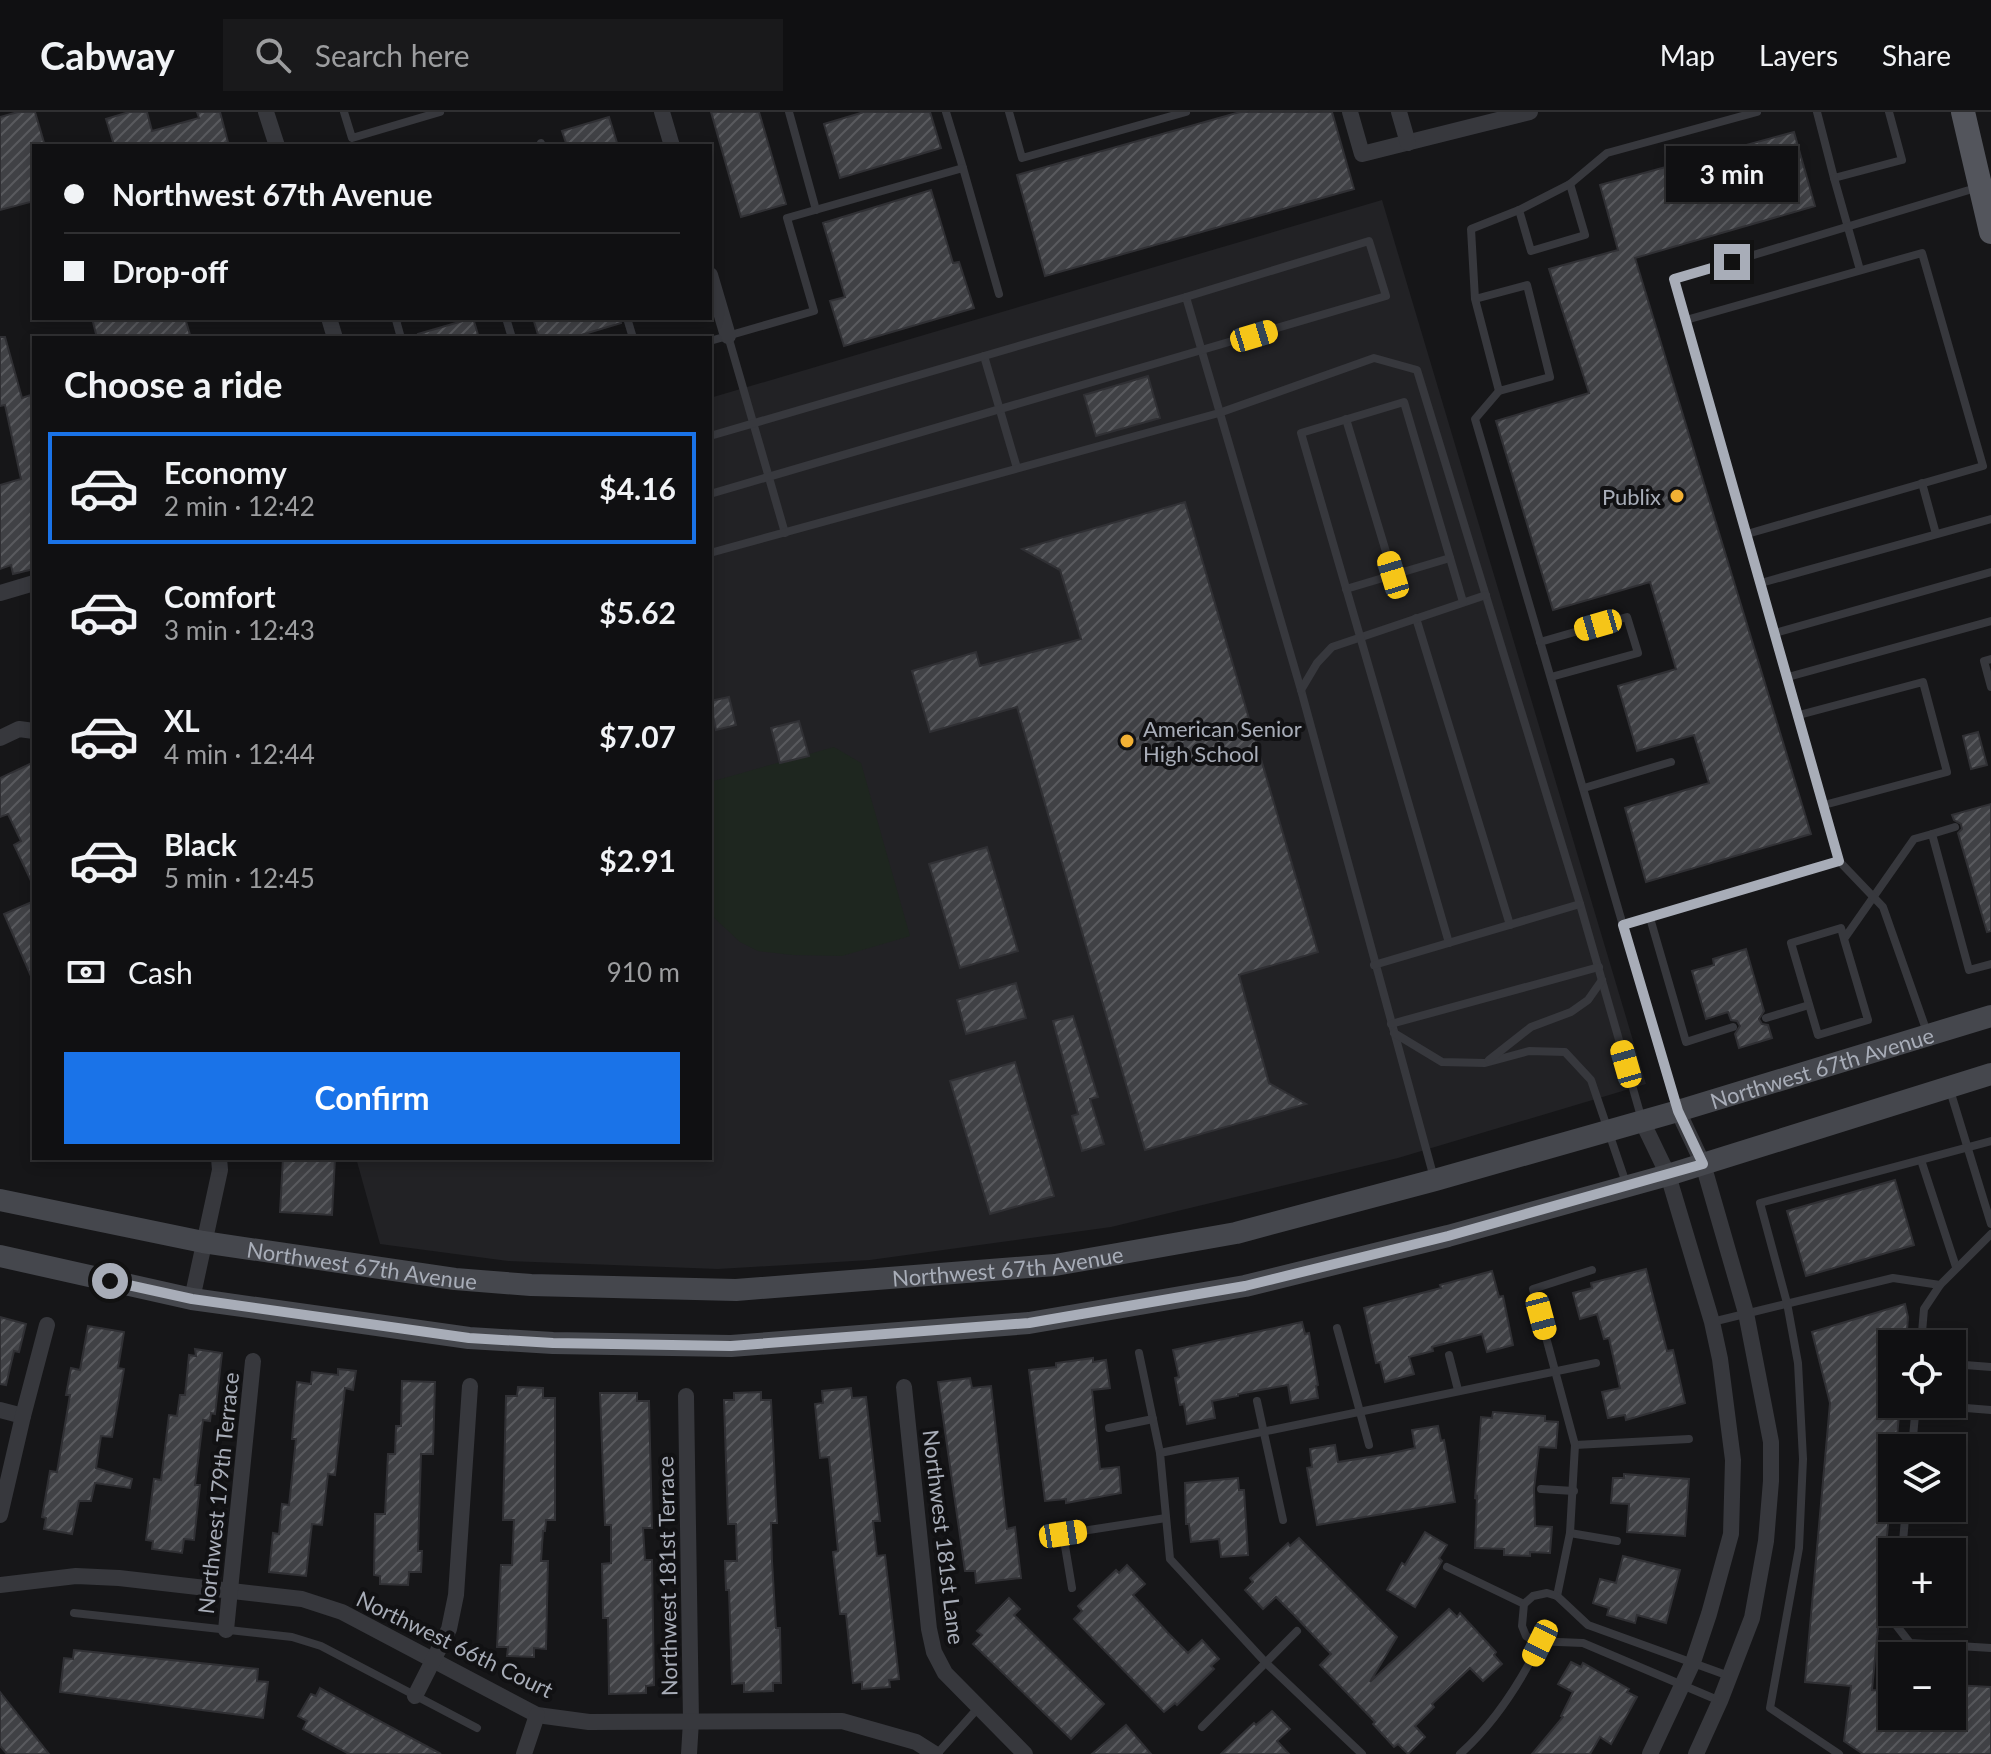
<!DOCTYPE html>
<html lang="en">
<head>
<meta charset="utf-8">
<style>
	:root { --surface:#101012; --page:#19191b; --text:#f1f3f6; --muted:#9c9d9f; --line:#303032; --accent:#1a73e8 }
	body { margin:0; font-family:Lato,sans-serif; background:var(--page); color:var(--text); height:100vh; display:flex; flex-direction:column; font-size:30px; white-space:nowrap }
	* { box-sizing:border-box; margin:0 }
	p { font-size:26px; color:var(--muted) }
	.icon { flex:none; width:44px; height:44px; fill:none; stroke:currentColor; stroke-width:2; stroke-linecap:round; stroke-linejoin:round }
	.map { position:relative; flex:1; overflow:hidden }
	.drawer { position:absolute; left:32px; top:224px; width:680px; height:824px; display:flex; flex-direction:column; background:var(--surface); border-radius:0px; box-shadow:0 4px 12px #0003,0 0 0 2px var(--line) }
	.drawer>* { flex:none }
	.top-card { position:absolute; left:32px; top:32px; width:680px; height:176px; border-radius:0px; box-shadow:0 4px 12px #0003,0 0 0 2px var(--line); display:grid; align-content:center; height:176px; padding:0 32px; background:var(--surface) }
	.tools { position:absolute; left:1878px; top:1218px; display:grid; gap:16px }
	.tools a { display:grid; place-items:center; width:88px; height:88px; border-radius:0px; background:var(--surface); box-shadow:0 4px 12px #0003,0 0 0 2px var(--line); font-size:40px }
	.end { position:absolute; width:36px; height:36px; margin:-18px; border:10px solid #a8adb8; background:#111; box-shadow:0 0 0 4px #111 }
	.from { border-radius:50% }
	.bubble { position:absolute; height:56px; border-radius:0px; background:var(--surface); box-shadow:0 4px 12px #0003,0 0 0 2px var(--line); font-size:26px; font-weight:700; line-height:56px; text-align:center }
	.car { position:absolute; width:24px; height:48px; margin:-24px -12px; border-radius:10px; box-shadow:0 0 6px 2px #0007; background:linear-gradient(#f5c518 24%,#345 0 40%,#f5c518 0 76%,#345 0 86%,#f5c518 0) }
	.top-card b { display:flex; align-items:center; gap:28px; height:76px; font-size:30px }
	.top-card b+b { border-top:2px solid var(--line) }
	.top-card i { width:20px; height:20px; background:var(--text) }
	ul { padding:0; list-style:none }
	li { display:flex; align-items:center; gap:24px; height:112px; margin:0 16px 12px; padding:0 16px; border:4px solid transparent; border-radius:0px }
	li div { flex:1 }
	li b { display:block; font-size:30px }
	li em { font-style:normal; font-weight:700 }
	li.active { border-color:var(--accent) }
	li>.icon { width:72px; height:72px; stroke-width:1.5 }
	h2 { padding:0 32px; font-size:36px; line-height:96px }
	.pay { display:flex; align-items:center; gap:20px; height:88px; padding:0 32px; font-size:30px }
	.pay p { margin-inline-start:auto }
	.cta { display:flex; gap:16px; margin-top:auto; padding:16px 32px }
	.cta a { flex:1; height:92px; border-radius:0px; background:var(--accent); color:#fff; font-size:32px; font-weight:700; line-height:92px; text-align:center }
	header { display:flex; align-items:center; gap:48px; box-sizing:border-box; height:112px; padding:0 40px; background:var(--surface); border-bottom:2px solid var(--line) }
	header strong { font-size:38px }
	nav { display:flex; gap:44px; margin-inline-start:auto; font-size:28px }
	.search { width:560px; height:72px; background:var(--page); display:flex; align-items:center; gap:20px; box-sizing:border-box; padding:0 28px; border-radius:0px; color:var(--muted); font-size:30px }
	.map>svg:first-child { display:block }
</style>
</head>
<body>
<header>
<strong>Cabway</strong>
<div class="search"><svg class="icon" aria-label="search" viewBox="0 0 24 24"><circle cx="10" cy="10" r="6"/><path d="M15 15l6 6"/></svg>Search here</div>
<nav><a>Map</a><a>Layers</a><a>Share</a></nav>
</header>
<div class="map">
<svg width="1991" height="1642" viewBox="0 0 1991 1642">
	<defs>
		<pattern id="building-hatch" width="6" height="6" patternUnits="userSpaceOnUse" patternTransform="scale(2)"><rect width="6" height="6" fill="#404145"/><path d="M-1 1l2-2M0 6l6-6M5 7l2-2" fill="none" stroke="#595a5e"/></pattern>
	</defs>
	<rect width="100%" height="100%" fill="#161618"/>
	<path fill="#222225" d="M1382,88L1646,972L1398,1046L1111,1115L870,1148L718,1157L508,1149L380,1132L356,1046H710V286Z"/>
	<path fill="#1e261f" d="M834,635L861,651L910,824L842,844L792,843L758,839L740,830L710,802V670Z"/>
	<g fill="url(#building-hatch)" stroke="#303034" stroke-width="2">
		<path d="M18,0H35L45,34H34V89L0,98V5Z"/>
		<path d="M129,0H147L152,19L199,6L197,0H220L229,34L114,33L106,7Z"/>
		<path d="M711,0H759L786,92L741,105Z"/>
		<path d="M864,0H930L941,36L840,66L824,12Z"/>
		<path d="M1240,0H1332L1354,77L1045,164L1017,63Z"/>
		<path d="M609,5L618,34H567L562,19Z"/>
		<path d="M1794,20L1815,94L1635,146L1811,722L1646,770L1625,696L1709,671L1694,623L1637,639L1618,574L1676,557L1650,470L1553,498L1496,309L1589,281L1549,157L1618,138L1600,73Z"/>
		<path d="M931,78L953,151L959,150L974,196L844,234L830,189L845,185L823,111Z"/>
		<path d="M92,206H185L191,226H97Z"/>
		<path d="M473,206L479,226H419L418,222Z"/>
		<path d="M533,206H620L621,211L571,226H539Z"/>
		<path d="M0,225H5L22,286L34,282V457L13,462L11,453L0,457V373L21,367L5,293L0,294Z"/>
		<path d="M1148,264L1160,306L1096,324L1084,283Z"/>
		<path d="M1185,390L1318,840L1239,863L1269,971L1306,992L1145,1038L1017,595L930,620L912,559L976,540L980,554L1081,527L1060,458L1022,437Z"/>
		<path d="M729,585L736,613L716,618L710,589Z"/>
		<path d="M799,609L809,644L780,651L771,616Z"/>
		<path d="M1978,620L1987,653L1971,657L1963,624Z"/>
		<path d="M34,650V775L14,733L21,729L8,702L0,705V666Z"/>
		<path d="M1991,692V819L1987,820L1958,721L1962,717L1961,712L1954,708L1952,703Z"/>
		<path d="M987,735L1018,839L960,856L929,752Z"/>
		<path d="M34,789V871L4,802Z"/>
		<path d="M1746,837L1764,899L1759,907L1762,912L1768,913L1772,926L1739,936L1735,922L1740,914L1737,909L1731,908L1728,900L1706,907L1692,859L1714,853L1713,847Z"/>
		<path d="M1016,871L1026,906L966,922L957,888Z"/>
		<path d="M1073,904L1098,985L1090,987L1104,1032L1082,1039L1072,1004L1078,1002L1053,909Z"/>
		<path d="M1015,950L1054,1084L990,1102L950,969Z"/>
		<path d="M283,1046H335L332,1103L280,1100Z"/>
		<path d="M1895,1068L1914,1133L1806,1164L1787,1099Z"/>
		<path d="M1646,1157L1667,1239L1673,1238L1685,1291L1626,1308L1625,1303L1608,1306L1602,1280L1620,1276L1609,1226L1604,1227L1597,1202L1580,1207L1573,1181L1592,1176L1591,1171Z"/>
		<path d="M1492,1159L1499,1185L1503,1184L1513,1233L1487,1240L1482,1222L1432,1235L1433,1239L1409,1245L1414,1262L1385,1270L1380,1250L1376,1251L1364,1196L1441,1176L1440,1173Z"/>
		<path d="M1905,1192L1908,1205L1906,1232H1892V1292H1900L1896,1336H1892V1372L1872,1578L1892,1579V1604H1952L1954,1573L1991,1575V1642H1863L1844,1629L1851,1574L1805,1570L1830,1291L1812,1220Z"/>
		<path d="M0,1205L26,1212L19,1240L14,1239L6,1273L0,1272Z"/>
		<path d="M1302,1210L1305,1222L1309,1221L1318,1273L1316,1274L1318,1286L1291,1291L1288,1273L1238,1282V1284L1212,1289L1215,1306L1187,1312L1184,1292L1180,1293L1175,1266L1179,1265L1173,1238Z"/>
		<path d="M88,1214L124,1220L118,1256L124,1257L112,1325L101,1324L96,1356L132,1367L130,1376L95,1371L91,1389H79L72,1422L44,1417L46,1406L42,1405L50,1359L57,1360L70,1283H66L71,1256L80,1258Z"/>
		<path d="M195,1237L222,1241L215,1302L211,1301L210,1309L203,1308L195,1373H200L194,1428L184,1427L182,1441L152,1437L153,1429L146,1428L154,1367L161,1368L169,1303L177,1304L180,1283H185L189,1243L196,1244Z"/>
		<path d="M1093,1246V1250L1106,1248L1110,1276L1092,1278L1100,1357L1119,1355L1121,1381L1066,1391V1387L1045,1389L1029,1258L1056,1255V1251Z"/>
		<path d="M338,1257L356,1259L353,1278L345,1276L335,1363L328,1362L322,1413L312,1412L306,1464L269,1460L273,1421L279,1422L282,1392L289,1393L296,1327H292L297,1270L311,1272L312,1260L338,1263Z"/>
		<path d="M970,1266L972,1276L991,1274L1007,1417L1015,1415L1021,1466L976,1471L975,1459H965L938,1270Z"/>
		<path d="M402,1269L435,1270L433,1342H421L418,1439H422L421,1460H409L408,1473L380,1472V1464L374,1463L375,1402H385L388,1342H395L396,1314H401Z"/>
		<path d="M518,1275L543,1276V1286H555V1408H546L545,1419H543L541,1449H548L546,1537L534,1536V1545L507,1544L508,1535H497L501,1453H512L514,1408H503L506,1284H517Z"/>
		<path d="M851,1276L852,1286L866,1285L880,1409H873L877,1444L885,1443L899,1567L889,1568L890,1575L862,1577V1570L853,1571L846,1502H840L833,1440L838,1439L829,1345L820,1346L815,1292L823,1291L822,1279Z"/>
		<path d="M761,1280V1288H771L777,1411H771L772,1449L776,1516H780L781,1571H773V1579L744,1580V1571L732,1572L729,1478H726L725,1449H737L736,1412H728L724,1288H734V1281Z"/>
		<path d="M600,1281H637V1289H649L652,1416H643L645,1448H652L654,1573L646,1574V1581L609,1582L608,1506H603L602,1452L611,1451V1413H605Z"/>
		<path d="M1493,1300L1545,1304V1309L1558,1310L1556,1336L1539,1335L1534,1377L1535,1414L1552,1415L1550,1441L1530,1440V1444L1504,1443V1437L1475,1436L1477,1383L1475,1387L1481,1305L1492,1306Z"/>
		<path d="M1438,1314L1441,1329L1444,1328L1455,1390L1317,1413L1307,1356L1312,1355L1310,1337L1335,1333L1338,1350L1388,1342L1415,1336L1412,1318Z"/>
		<path d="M1624,1362L1689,1367L1685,1424L1627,1420L1629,1392L1611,1391L1613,1366H1624Z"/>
		<path d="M1238,1366L1239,1378H1244L1248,1443L1221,1445L1219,1427L1191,1430L1189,1412H1186L1185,1371Z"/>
		<path d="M1425,1420L1447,1433L1439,1446L1442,1449L1415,1495L1387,1478L1402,1451L1405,1453Z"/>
		<path d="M1299,1426L1397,1525L1370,1570L1449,1497L1457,1505L1460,1501L1496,1540L1494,1543L1502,1552L1483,1569L1470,1556L1432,1592L1434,1595L1415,1614L1425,1625L1408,1642L1398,1632L1394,1635L1373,1612L1375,1610L1320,1553L1331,1542L1295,1504L1276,1485L1263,1497L1245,1478L1253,1470L1250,1466L1288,1431L1290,1434Z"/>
		<path d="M1623,1444L1680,1458L1666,1511L1637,1503L1635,1511L1607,1503L1609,1496L1593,1491L1600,1467L1616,1471Z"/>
		<path d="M1127,1453L1145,1472L1133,1483L1169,1522L1188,1541L1202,1528L1219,1547L1211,1554L1214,1557L1177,1593L1175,1591L1164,1600L1074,1507L1082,1499L1078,1494L1116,1458L1119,1461Z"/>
		<path d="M1009,1486L1020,1497L1014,1503L1104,1592L1071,1627L973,1532L982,1523L977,1519Z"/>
		<path d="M74,1538L258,1557L257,1569L268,1570L263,1606L60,1580L64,1546L73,1547Z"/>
		<path d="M1571,1550L1581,1555L1583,1551L1629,1577L1627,1580L1637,1585L1611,1632L1600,1625L1590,1642H1532L1563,1605L1561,1604L1573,1580L1558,1572Z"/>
		<path d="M320,1576L367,1602L441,1642H349L303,1617L307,1609L298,1604L311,1582L316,1584Z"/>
		<path d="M0,1580L49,1642H7L0,1634Z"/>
		<path d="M1272,1599L1290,1617L1277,1629L1289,1642H1221L1254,1611L1256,1613Z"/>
		<path d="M1126,1613L1151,1642H1092Z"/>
	</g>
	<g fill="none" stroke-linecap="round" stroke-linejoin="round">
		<g stroke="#37383d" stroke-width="8">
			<path d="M344,0L352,26L440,0"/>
			<path d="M789,0L816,98"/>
			<path d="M946,0L963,56"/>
			<path d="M1009,0L1022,46L1186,0"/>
			<path d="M1817,0L1834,66L1902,48L1889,0"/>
			<path d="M541,31L542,34"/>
			<path d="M1834,66L1860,158"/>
			<path d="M1519,98L1531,139L1585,123L1570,72"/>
			<path d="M1475,187L1527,173L1550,265L1499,279L1475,187L1471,117L1519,98L1570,72L1607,41L1757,0"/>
			<path d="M506,206L512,226"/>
			<path d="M627,206L633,226"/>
			<path d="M1686,208L1922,141L1983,354L1747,422"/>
			<path d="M728,224L785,421"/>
			<path d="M401,226L396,208L401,206"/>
			<path d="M710,229L814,199L787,106L963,56L999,182"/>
			<path d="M984,244L1017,356"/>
			<path d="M1499,279L1475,307L1677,998"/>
			<path d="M1346,307L1393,463L1450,446"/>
			<path d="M710,324L1186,185L1301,578L1434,1066"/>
			<path d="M1922,371L1936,422"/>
			<path d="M710,382L1386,184L1369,129L1186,185"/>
			<path d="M710,441L1219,301L1374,246L1417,258L1580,792L1642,1008"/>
			<path d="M1761,471L1991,407"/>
			<path d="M1346,477L1393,463"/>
			<path d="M1416,506L1510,813"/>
			<path d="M1775,521L1991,460"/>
			<path d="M1540,530L1627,505L1638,541L1551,565"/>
			<path d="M1991,547L1984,549L1991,575"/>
			<path d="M1788,565L1991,509"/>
			<path d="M1301,578L1317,551L1332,535L1486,483"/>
			<path d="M1799,603L1923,570L1947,660L1824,693"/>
			<path d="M1584,676L1671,650"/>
			<path d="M1932,722L1955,715"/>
			<path d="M1650,806L1686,930L1733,915"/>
			<path d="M1623,813L1839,749"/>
			<path d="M1844,827L1868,908L1818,923L1791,831L1841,816L1844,827L1914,727L1932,722L1969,858L1991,852"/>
			<path d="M1449,831L1301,321L1404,290L1463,490"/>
			<path d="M1374,853L1580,792"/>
			<path d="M1766,906L1809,893"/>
			<path d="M1391,912L1599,855"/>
			<path d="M1394,921L1442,950L1485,951L1529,939L1565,940L1591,968L1627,1074"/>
			<path d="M1928,923L1883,795L1839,749L1674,167L1979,75"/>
			<path d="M1489,948L1531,915L1571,900L1588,888L1602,868"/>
			<path d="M1949,975L1991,1112"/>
			<path d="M1921,1048L1956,1155"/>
			<path d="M1712,1210L1893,1166L1940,1173L1991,1122"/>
			<path d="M1337,1216L1369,1333"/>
			<path d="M1921,1232L1924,1197L1940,1173"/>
			<path d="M1139,1241L1160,1341"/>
			<path d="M1449,1243L1458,1278"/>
			<path d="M1952,1252L1991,1255"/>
			<path d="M1257,1289L1283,1408"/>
			<path d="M1109,1316L1153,1307"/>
			<path d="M1575,1333L1689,1327"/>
			<path d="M1912,1336L1916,1292L1991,1298"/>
			<path d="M1541,1377L1574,1379"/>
			<path d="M1570,1421L1617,1429"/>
			<path d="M1902,1440L1906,1396"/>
			<path d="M1447,1455L1524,1492"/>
			<path d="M1072,1476L1063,1422L1166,1406"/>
			<path d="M1557,1484L1570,1421L1575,1333L1533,1177L1592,1158"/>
			<path d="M1897,1500L1896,1513L1910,1531L1991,1536"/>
			<path d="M74,1501L292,1525L321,1534L477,1616"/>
			<path d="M1720,1589L1583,1531L1534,1529L1526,1524L1522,1514L1524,1492L1533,1484L1547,1481L1557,1484L1588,1513L1729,1564"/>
			<path d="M1202,1615L1297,1519"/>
			<path d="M937,1642L978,1596"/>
			<path d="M1362,1642L1266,1551L1170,1447L1160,1341L1596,1251"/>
			<path d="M1460,1642C1494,1612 1520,1571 1540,1531"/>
			<path d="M1839,1642L1770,1596L1799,1436L1803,1347L1798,1251L1787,1191L1760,1091L1991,1029"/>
		</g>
		<g stroke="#37383d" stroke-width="16">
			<path d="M266,0L277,34"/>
			<path d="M662,0L672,34"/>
			<path d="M1350,0L1362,42L1530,0"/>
			<path d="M1399,0L1408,31"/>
			<path d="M710,163L728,224"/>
			<path d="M329,206L335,226"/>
			<path d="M0,481L34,471"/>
			<path d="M0,626L19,617L34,619"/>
			<path d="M1678,999L1703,1052L1746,1201L1771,1330V1369L1766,1429L1752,1506L1720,1589L1696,1642"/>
			<path d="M1642,1009L1668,1063L1712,1210L1720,1247L1733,1348L1731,1422L1709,1502L1693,1550L1650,1642"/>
			<path d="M192,1187L220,1058L219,1046"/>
			<path d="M904,1275L929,1517L934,1540L945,1561L1025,1642"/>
			<path d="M686,1284L691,1609L689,1642"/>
			<path d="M0,1298L23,1304"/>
			<path d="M0,1403L23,1304L47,1213"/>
			<path d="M0,1473L76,1464L119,1466L302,1487L342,1500L537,1603L589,1610L842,1609L916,1630L935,1642"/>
			<path d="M226,1518L253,1249"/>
			<path d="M415,1584L449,1517L456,1483L470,1274"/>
			<path d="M524,1642L537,1603"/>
		</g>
		<g stroke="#45474d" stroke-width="22">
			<path id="s1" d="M0,1088L203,1130L455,1167L531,1173L736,1178L1055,1153L1236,1121L1435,1068L1678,999L1991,904"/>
			<path d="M0,1144L192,1187L469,1226L553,1231L731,1234L1029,1211L1245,1174L1448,1124L1668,1063L1991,962"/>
		</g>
		<path stroke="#53555c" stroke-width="24" d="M1963,0L1991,120"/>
	</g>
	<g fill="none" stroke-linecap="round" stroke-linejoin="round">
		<path stroke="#a8adb8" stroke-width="10" d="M110,1169L192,1187L469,1226L553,1231L731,1234L1029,1211L1245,1174L1448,1124L1703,1052L1678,999L1623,813L1839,749L1674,167L1732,150"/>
	</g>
	<g fill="#f2b134" stroke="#111113" stroke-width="3">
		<circle cx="1677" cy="384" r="8"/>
		<circle cx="1127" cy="629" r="8"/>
	</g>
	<g text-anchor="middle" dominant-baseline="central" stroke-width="8" stroke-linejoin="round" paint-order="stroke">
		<g font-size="22" fill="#a8adb8" stroke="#111113" text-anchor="end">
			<text x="1661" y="384">Publix</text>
			<text x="1143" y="616" text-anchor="start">American Senior<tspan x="1143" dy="25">High School</tspan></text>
		</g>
		<g font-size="22" fill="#a8adb8" stroke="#111113">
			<text stroke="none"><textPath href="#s1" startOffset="1856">Northwest 67th Avenue</textPath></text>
			<text stroke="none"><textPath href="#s1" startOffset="368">Northwest 67th Avenue</textPath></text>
			<text stroke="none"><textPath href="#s1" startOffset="1016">Northwest 67th Avenue</textPath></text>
			<text transform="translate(218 1381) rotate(-84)">Northwest 179th Terrace</text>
			<text transform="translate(944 1425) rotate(83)">Northwest 181st Lane</text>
			<text transform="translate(667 1464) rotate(-91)">Northwest 181st Terrace</text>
			<text transform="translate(455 1532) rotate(26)">Northwest 66th Court</text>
		</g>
	</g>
</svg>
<div class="tools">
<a><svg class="icon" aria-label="locate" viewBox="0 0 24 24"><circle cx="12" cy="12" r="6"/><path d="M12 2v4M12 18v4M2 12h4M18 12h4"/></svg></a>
<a><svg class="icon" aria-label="layers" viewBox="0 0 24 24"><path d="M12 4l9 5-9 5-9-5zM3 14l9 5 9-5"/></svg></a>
<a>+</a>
<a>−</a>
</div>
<i class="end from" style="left:110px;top:1169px"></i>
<i class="end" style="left:1732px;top:150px"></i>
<div class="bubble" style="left:1666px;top:34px;width:132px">3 min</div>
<i class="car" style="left:1254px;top:224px;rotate:73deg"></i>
<i class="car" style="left:1393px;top:463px;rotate:343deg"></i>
<i class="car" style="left:1598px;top:513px;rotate:254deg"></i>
<i class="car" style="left:1626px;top:952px;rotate:344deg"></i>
<i class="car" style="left:1541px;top:1204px;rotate:165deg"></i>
<i class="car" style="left:1063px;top:1422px;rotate:81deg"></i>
<i class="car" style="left:1540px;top:1531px;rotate:206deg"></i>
<div class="top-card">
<b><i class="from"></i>Northwest 67th Avenue</b>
<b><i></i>Drop-off</b>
</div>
<section class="drawer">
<h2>Choose a ride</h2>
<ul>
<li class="active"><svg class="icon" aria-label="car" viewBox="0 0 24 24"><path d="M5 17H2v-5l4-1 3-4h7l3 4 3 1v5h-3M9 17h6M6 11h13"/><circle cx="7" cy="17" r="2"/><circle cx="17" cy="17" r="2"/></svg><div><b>Economy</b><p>2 min · 12:42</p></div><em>$4.16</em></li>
<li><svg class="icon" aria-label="car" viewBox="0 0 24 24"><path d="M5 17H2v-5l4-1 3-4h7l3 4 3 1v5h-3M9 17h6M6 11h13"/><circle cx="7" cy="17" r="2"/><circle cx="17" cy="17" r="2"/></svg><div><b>Comfort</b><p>3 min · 12:43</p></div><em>$5.62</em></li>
<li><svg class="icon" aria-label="car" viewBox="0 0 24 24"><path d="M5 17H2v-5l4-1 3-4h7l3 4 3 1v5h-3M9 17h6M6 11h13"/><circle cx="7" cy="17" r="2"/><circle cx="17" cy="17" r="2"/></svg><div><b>XL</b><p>4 min · 12:44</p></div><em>$7.07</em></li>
<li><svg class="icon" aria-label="car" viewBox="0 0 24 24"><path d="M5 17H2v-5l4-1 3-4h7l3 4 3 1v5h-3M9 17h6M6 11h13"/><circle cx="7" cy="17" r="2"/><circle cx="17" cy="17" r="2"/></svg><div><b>Black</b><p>5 min · 12:45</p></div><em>$2.91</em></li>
</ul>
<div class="pay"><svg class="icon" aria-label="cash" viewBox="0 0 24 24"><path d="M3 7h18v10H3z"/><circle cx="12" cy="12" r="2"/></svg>Cash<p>910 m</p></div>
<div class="cta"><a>Confirm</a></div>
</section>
</div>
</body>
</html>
